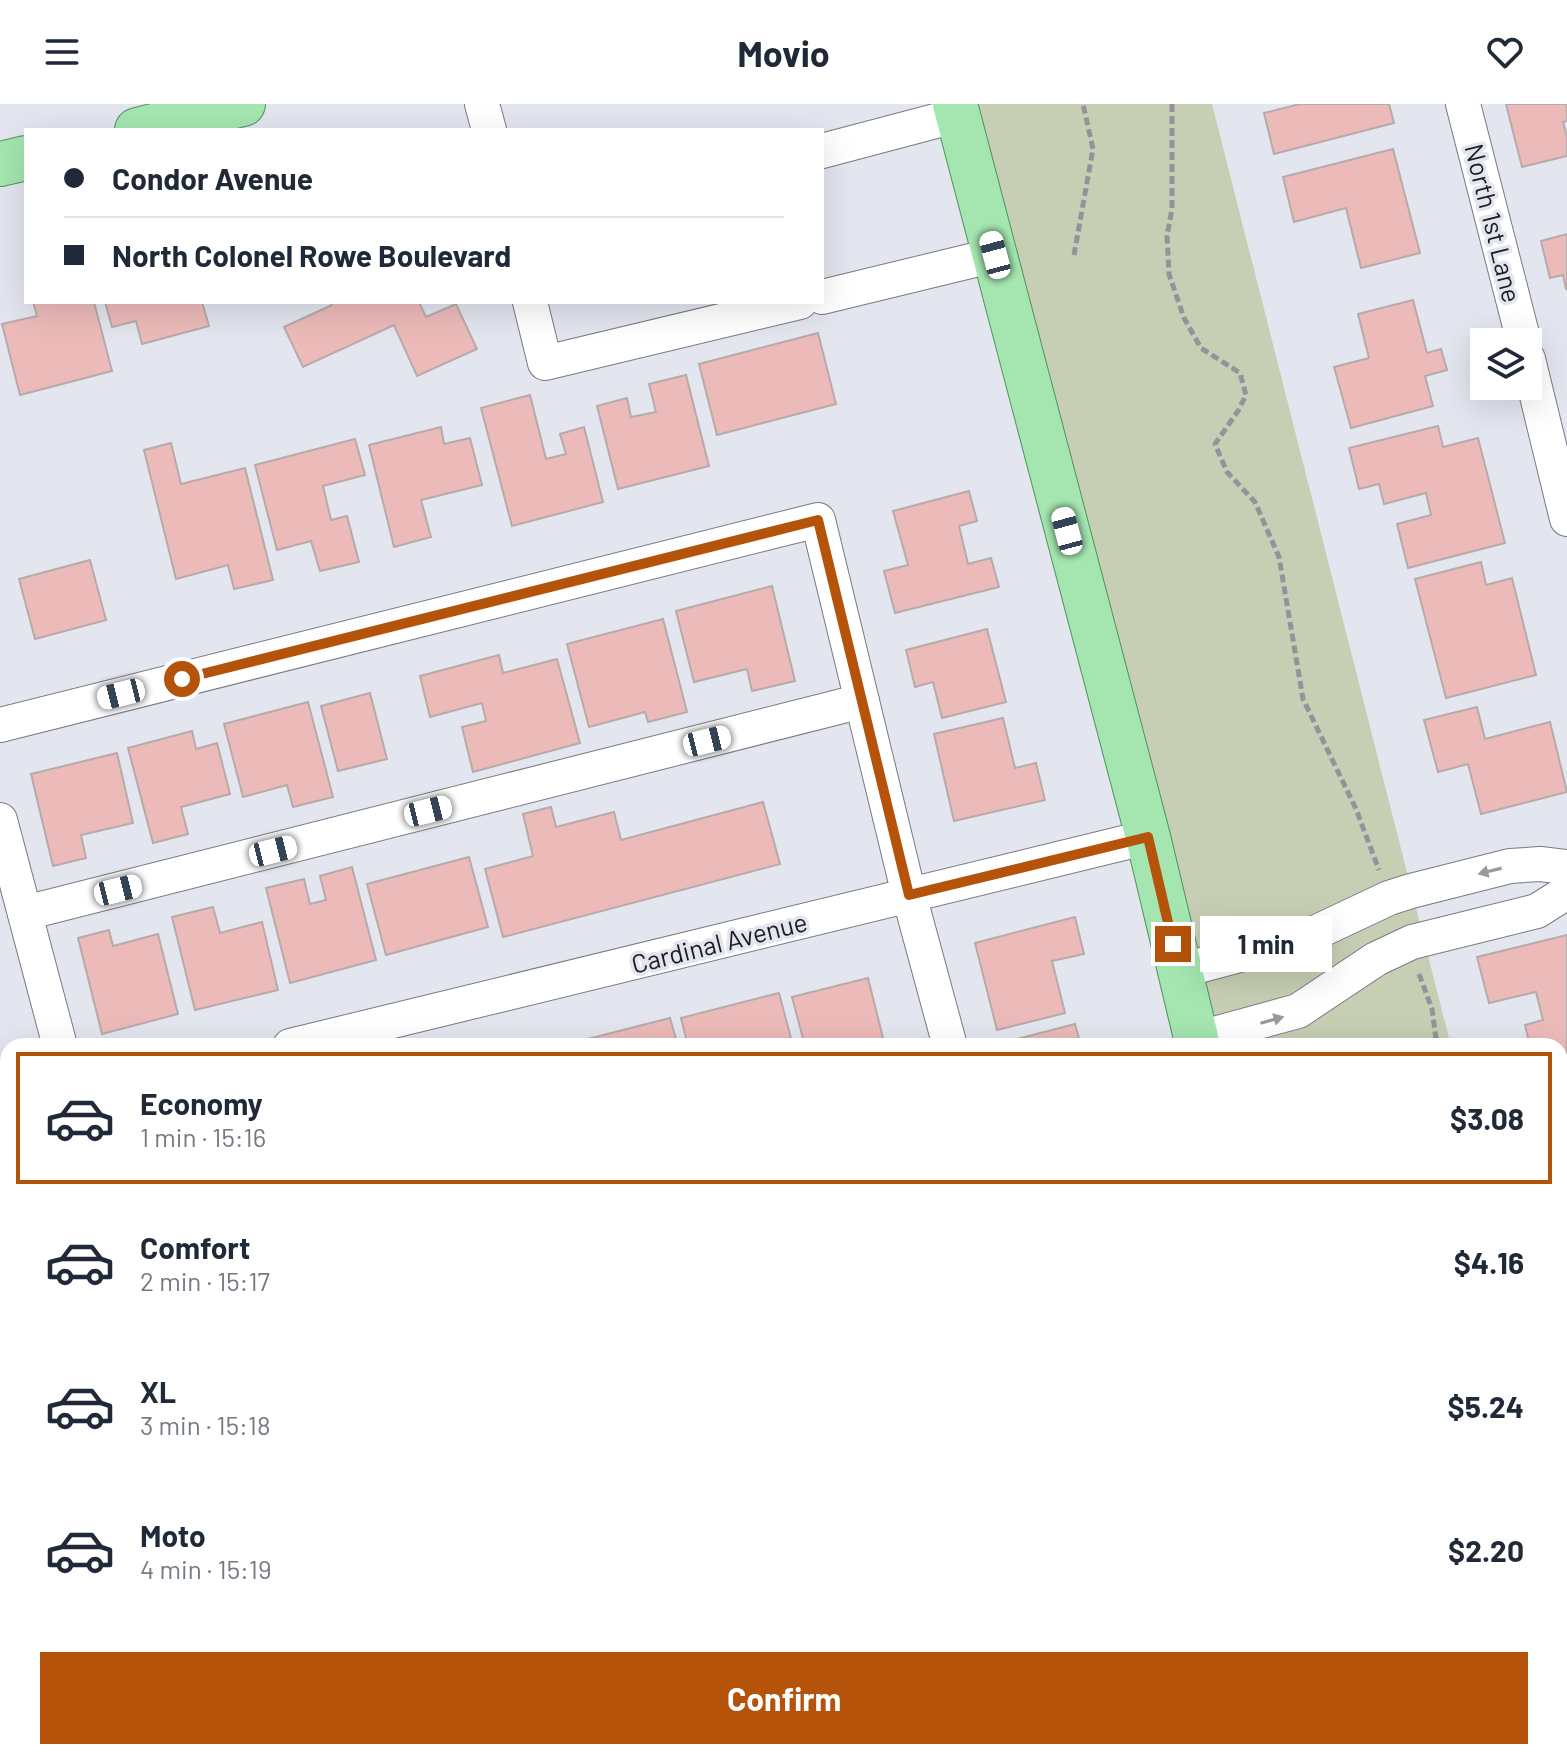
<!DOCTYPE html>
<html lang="en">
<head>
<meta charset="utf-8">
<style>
	:root { --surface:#fff; --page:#f2f2f3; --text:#1f2937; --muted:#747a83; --line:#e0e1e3; --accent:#b45309 }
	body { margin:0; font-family:Barlow,sans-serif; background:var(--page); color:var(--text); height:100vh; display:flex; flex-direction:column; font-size:30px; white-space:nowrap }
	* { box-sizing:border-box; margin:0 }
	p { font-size:26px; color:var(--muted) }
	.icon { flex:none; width:44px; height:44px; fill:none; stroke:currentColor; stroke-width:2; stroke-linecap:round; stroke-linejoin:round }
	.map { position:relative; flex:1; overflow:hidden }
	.panel { position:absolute; left:0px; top:934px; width:1568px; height:722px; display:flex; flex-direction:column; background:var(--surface); border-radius:24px 24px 0 0; box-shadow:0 8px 32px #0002 }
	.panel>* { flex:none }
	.top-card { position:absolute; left:24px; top:24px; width:800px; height:176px; border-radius:0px; box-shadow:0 8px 32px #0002; display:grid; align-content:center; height:176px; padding:0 40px; background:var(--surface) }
	.fabs { position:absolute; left:1470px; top:224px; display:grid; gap:16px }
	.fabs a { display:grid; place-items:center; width:72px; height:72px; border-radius:0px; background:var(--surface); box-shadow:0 8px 32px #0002; font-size:40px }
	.end { position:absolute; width:36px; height:36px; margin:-18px; border:10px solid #b45309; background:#fff; box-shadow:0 0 0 4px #fff }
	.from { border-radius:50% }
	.bubble { position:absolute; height:56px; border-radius:0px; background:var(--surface); box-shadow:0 8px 32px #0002; font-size:26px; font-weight:700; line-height:56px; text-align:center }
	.car { position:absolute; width:24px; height:48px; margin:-24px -12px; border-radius:10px; box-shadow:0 0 6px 2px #0007; background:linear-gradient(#fff 24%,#345 0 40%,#fff 0 76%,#345 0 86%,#fff 0) }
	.top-card b { display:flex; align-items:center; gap:28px; height:76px; font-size:30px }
	.top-card b+b { border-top:2px solid var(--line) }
	.top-card i { width:20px; height:20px; background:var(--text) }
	ul { padding:14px 0 0; list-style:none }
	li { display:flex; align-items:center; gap:24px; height:132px; margin:0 16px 12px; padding:0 24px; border:4px solid transparent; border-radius:0px }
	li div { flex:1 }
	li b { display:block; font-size:30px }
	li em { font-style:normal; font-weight:700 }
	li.active { border-color:var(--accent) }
	li>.icon { width:72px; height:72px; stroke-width:1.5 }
	.primary-button { display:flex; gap:16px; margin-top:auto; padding:16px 40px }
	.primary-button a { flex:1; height:92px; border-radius:0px; background:var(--accent); color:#fff; font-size:32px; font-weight:700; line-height:92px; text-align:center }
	header { display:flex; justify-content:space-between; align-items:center; height:104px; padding:0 40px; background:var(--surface); font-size:36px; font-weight:700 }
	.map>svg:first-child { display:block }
</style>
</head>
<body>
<header><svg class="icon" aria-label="menu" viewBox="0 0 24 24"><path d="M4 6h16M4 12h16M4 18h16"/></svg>Movio<svg class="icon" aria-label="heart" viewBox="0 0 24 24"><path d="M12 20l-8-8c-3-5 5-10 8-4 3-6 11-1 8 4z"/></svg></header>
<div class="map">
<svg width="1567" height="1655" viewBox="0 0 1567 1655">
	<rect width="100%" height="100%" fill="#e3e5ef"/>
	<g fill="#c6cfb4">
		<path d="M973,0H1212L1451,942H1210Z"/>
		<path d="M1560,1372L1567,1399V1655H1390L1388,1648H1560Z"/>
	</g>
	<g fill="#ecbab9" stroke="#b7aaaa" stroke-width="2">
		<path d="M1300,0H1389L1394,19L1274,50L1264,9Z"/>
		<path d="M1506,0H1567V17L1563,18L1567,33V52L1522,63Z"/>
		<path d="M1393,45L1420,149L1361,164L1346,104L1294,118L1283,73Z"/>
		<path d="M1567,130V185H1566L1563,171L1550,174L1541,137Z"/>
		<path d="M1413,196L1427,249L1441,245L1447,266L1425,272L1433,302L1351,324L1334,263L1369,254L1358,210Z"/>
		<path d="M33,198H94L112,267L20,291L2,220L37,212Z"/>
		<path d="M105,198H202L209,222L142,240L136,217L112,223Z"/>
		<path d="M330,198H419L426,213L456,200L477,245L417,272L394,221L303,263L284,223L332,201Z"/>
		<path d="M818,229L836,300L717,331L699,260Z"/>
		<path d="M686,271L709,362L618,385L597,302L627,294L631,313L656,308L649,280Z"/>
		<path d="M530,291L546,355L566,350L560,330L584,323L603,398L512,422L481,304Z"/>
		<path d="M1438,322L1443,343L1478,334L1505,439L1408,464L1397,420L1431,411L1426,389L1384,400L1379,380L1359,385L1349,344Z"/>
		<path d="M441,323L444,340L470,334L482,381L421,396L431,433L394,443L369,341Z"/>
		<path d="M355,335L365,371L323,382L331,416L347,412L359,458L320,467L311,437L277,446L255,361Z"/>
		<path d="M171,339L181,380L245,364L273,476L234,485L228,461L176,475L144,346Z"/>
		<path d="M969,387L977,417L959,422L968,460L991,454L999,483L895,509L884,467L908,461L893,407Z"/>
		<path d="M90,456L106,516L35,535L19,475Z"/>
		<path d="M1481,458L1486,481L1512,474L1536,571L1446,594L1415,475Z"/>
		<path d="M772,482L795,577L752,587L747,565L694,578L676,507Z"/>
		<path d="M663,515L687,608L648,618L645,608L589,623L567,540Z"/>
		<path d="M987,525L1006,598L942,614L933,578L915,583L906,546Z"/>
		<path d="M499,551L503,569L557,555L580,639L473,668L462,623L486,617L482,599L430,613L420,572Z"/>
		<path d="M370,589L387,655L338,667L321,602Z"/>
		<path d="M308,598L333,693L293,703L287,681L243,693L224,620Z"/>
		<path d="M1477,603L1485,635L1550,618L1567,688L1481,710L1468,660L1438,668L1424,616Z"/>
		<path d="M1003,614L1015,664L1036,659L1045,696L954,717L934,630Z"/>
		<path d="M192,627L196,645L217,639L230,690L181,703L188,730L153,739L128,644Z"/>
		<path d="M117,649L133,719L81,731L86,754L53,762L31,670Z"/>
		<path d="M763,698L780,760L503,833L485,765L533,752L523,710L551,703L556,723L614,708L621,736Z"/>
		<path d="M469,753L488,823L386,851L367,780Z"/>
		<path d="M352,763L376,856L290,879L266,784L304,775L310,800L326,796L320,772Z"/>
		<path d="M213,803L220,829L262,818L278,886L195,906L172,813Z"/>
		<path d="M1075,813L1084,850L1052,857L1065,909L997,926L975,839Z"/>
		<path d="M109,826L113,842L158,830L178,910L102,930L78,834Z"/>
		<path d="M1567,831V958L1560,960V942H1530L1525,921L1543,916L1536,888L1489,899L1477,853Z"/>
		<path d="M868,874L885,942H805L792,893Z"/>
		<path d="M779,889L793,942H688L681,914Z"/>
		<path d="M670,914L678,942H577L576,938Z"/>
		<path d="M1075,920L1081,942H1003L1002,939Z"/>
		<path d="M1567,969V1025L1560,1027V971Z"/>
		<path d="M0,1002L8,1034V1072L0,1074Z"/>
		<path d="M8,1084V1179L0,1181V1086Z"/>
		<path d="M8,1288V1382L0,1384V1290Z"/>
		<path d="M154,1648L156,1655H117L115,1649Z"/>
		<path d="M287,1648H369L371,1655H289Z"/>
		<path d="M383,1648H453L426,1655H385Z"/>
		<path d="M1043,1648H1057L1059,1655H1015Z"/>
		<path d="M1098,1648H1257L1258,1651L1244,1655H1100Z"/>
	</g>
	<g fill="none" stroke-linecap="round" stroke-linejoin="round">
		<defs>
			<g id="minor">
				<path d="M482,0L489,26"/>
				<path d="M1463,0L1524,238"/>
				<path d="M822,47L958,11"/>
				<path d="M822,193L995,151"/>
				<path d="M530,198L545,259L800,198"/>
				<path d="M1528,255L1567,415"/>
				<path d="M0,621L818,416L909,791L950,942"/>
				<path d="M0,716L60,942"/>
				<path d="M25,809L862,597"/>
				<path d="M1179,867L1304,834L1389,794L1411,787L1510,762L1540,760L1567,763"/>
				<path d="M1196,935L1298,907L1376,855L1412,838L1537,807L1567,788"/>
				<path d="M290,942L1148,733"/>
				<path d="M0,1558L8,1589"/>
				<path d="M0,1635L8,1633"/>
				<path d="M247,1648L249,1655"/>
				<path d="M754,1655L782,1648"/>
			</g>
			<g id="major">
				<path d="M955,0L1148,733L1198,942"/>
				<path d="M137,26L243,0"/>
				<path d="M0,60L26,54"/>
				<path d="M1376,1648L1378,1655"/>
			</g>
		</defs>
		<use href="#minor" stroke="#787a83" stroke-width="36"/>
		<use href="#major" stroke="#4e935c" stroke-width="46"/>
		<g stroke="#92939b" stroke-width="5" stroke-dasharray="8 4" stroke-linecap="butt">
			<path d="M1172,0V105L1167,132L1169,170L1184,214L1201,244L1240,269L1246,291L1238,307L1215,340L1227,368L1255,398L1279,453L1303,595L1356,705L1379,766"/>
			<path d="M1074,151L1093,45L1083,0"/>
			<path d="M1419,870L1432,905L1437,942"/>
			<path d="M1560,1532L1567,1540"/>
		</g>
		<use href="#minor" stroke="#fff" stroke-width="34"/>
		<use href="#major" stroke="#a4e5b0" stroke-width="44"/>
	</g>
	<defs><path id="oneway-solid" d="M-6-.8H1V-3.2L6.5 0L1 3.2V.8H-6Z" transform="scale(2)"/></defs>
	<g fill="#99999b">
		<use href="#oneway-solid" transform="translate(1490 767) rotate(166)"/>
		<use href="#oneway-solid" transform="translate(1272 916) rotate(-16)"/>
	</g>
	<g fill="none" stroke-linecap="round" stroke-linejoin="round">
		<path stroke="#b45309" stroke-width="10" d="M182,575L818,416L909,791L1148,733L1173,840"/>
	</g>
	<g text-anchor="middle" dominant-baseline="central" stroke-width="7" stroke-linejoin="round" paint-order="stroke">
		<g font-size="26" fill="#1d1d21" stroke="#e3e5ef">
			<text transform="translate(1494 119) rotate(76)">North 1st Lane</text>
			<text transform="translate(719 838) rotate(-14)">Cardinal Avenue</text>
		</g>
	</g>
</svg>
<div class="fabs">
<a><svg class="icon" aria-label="layers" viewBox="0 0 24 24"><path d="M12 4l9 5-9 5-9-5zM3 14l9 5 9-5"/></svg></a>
</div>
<i class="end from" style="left:182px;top:575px"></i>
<i class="end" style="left:1173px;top:840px"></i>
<div class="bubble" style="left:1200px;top:812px;width:132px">1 min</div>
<i class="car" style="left:995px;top:151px;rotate:345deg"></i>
<i class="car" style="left:1067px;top:427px;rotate:345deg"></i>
<i class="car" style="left:121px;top:590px;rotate:256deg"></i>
<i class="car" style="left:707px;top:637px;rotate:76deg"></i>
<i class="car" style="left:428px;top:707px;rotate:76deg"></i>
<i class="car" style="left:273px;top:747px;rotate:76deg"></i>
<i class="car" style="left:118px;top:786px;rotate:76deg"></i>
<div class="top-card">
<b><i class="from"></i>Condor Avenue</b>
<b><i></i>North Colonel Rowe Boulevard</b>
</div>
<section class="panel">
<ul>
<li class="active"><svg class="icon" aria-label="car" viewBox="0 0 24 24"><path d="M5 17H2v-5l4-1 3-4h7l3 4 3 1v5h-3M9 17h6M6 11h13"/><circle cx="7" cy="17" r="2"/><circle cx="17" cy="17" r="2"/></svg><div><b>Economy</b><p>1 min · 15:16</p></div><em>$3.08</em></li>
<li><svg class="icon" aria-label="car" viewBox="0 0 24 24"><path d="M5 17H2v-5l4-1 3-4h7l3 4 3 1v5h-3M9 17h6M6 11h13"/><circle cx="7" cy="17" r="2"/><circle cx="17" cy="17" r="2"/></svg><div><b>Comfort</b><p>2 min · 15:17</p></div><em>$4.16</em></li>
<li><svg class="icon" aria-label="car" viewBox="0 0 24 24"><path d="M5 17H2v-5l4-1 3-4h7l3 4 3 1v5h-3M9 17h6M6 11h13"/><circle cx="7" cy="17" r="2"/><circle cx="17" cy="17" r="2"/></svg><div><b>XL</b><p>3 min · 15:18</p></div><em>$5.24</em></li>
<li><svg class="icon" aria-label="car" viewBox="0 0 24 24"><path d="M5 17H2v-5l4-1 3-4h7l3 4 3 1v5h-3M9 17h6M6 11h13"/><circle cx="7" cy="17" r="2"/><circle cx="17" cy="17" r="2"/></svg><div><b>Moto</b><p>4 min · 15:19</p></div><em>$2.20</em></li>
</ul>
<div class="primary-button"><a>Confirm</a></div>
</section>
</div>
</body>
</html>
